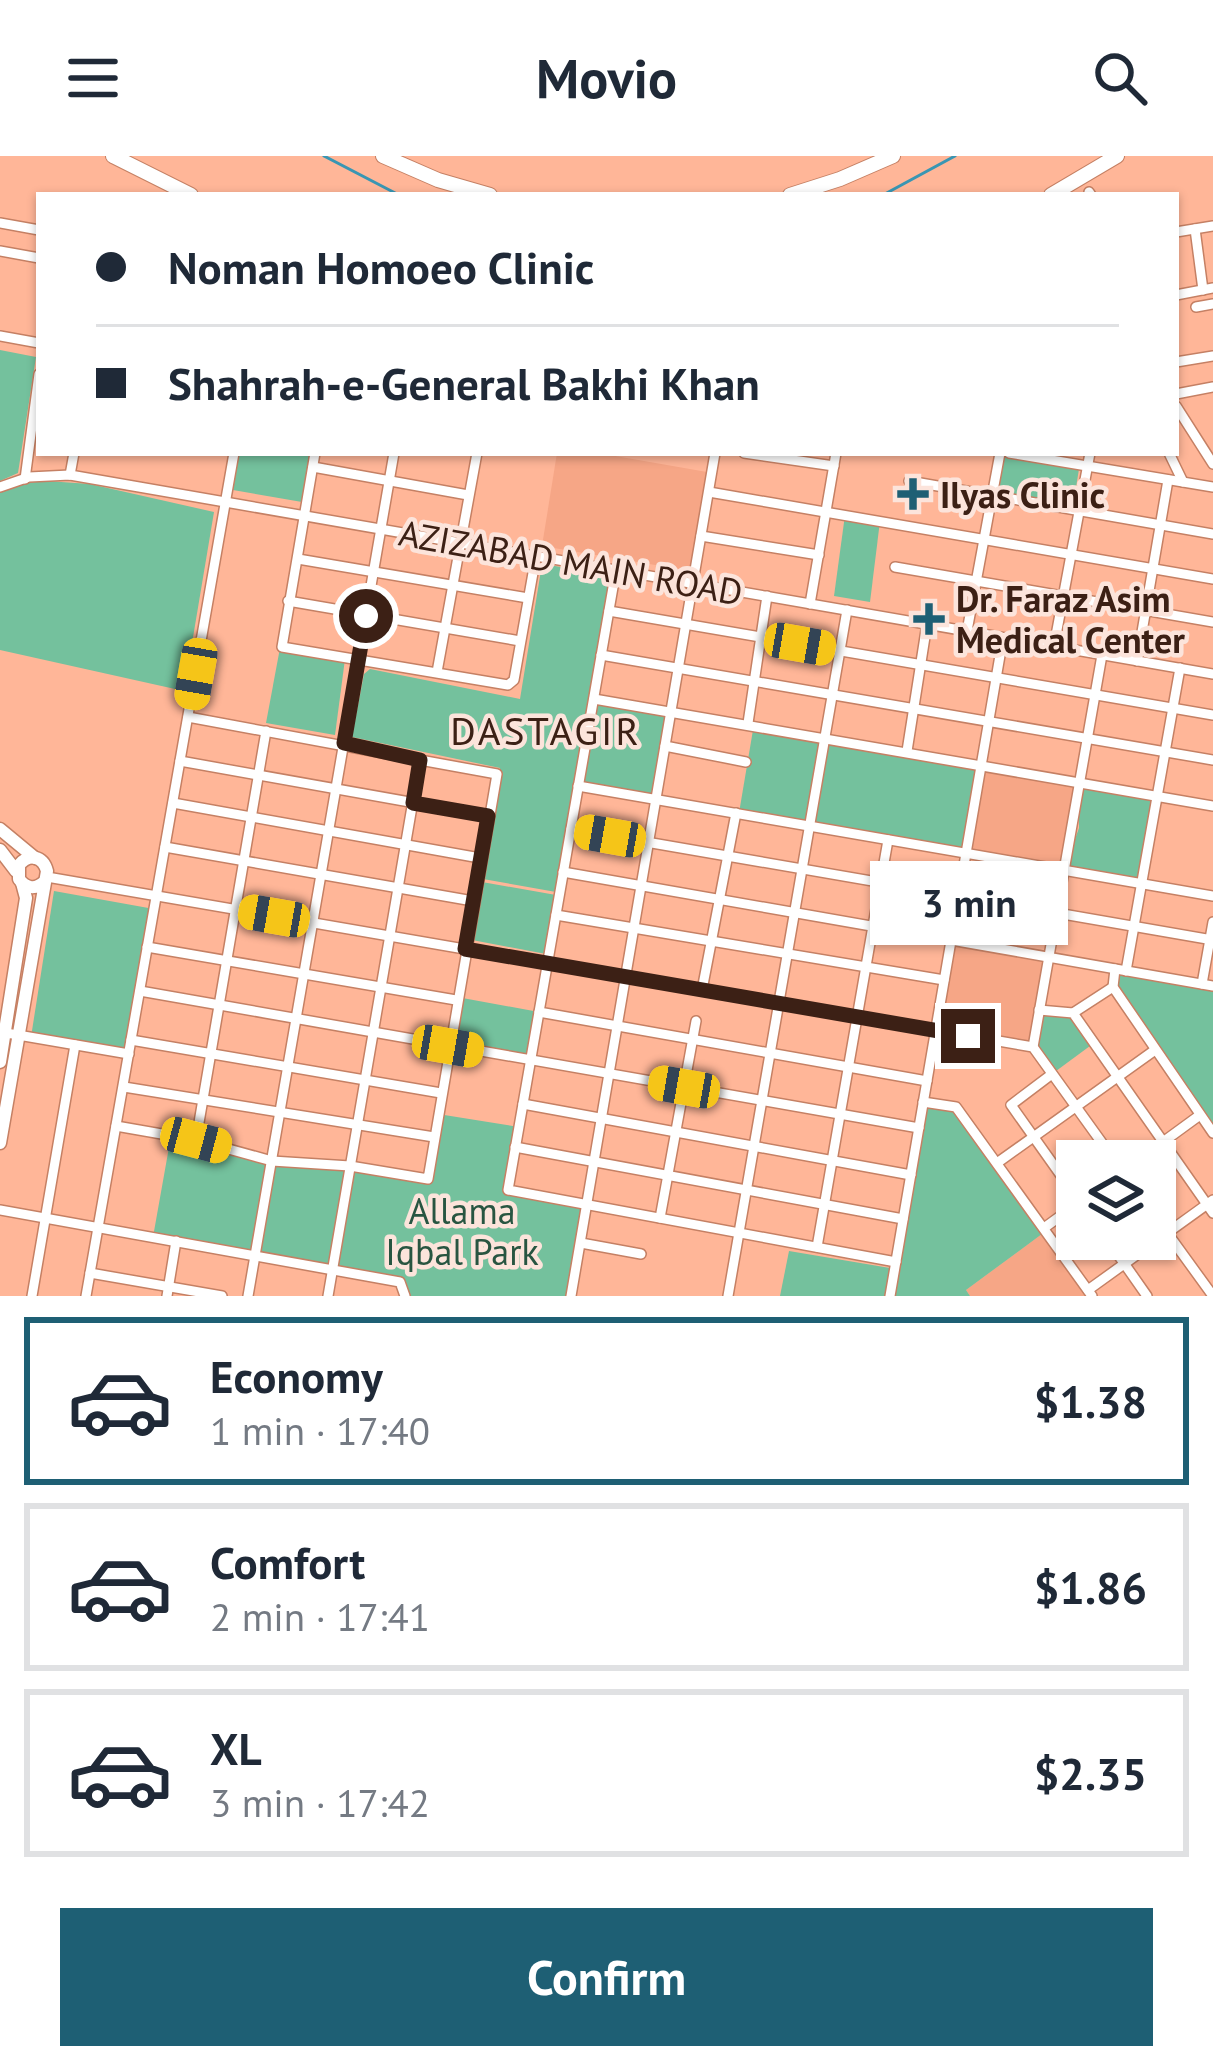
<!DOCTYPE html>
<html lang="en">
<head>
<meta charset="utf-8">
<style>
	:root { --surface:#fff; --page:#f6f6f7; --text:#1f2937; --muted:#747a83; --line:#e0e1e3; --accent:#1e5f74 }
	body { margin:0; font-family:"PT Sans",sans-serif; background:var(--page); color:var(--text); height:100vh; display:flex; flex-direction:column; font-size:45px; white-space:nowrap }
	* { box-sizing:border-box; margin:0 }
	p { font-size:39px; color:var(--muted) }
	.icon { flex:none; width:66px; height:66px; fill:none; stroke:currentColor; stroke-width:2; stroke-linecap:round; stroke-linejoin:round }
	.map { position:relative; height:1140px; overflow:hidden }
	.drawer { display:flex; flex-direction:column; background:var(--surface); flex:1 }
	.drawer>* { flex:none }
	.hud { position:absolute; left:36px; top:36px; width:1143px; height:264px; border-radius:0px; box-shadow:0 3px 9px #0004; display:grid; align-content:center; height:264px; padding:0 60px; background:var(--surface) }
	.fabs { position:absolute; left:1056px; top:984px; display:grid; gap:24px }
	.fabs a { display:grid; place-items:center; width:120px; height:120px; border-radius:0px; background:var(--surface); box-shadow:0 3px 9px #0004; font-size:60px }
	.end { position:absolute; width:54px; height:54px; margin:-27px; border:15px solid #3c2015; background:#fff; box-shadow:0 0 0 6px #fff }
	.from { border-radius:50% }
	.bubble { position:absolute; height:84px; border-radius:0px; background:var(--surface); box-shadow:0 3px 9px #0004; font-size:39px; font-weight:700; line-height:84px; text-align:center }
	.car { position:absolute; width:36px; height:72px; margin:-36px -18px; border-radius:15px; box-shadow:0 0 9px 3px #0007; background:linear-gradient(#f5c518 24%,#345 0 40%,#f5c518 0 76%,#345 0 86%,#f5c518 0) }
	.hud b { display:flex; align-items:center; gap:42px; height:114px; font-size:45px }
	.hud b+b { border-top:3px solid var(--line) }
	.hud i { width:30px; height:30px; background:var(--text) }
	ul { padding:21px 0 0; list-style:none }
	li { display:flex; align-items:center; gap:36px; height:168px; margin:0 24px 18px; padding:0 36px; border:6px solid var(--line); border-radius:0px }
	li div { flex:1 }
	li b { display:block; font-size:45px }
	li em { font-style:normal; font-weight:700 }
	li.selected { border-color:var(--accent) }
	li>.icon { width:108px; height:108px; stroke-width:1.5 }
	.primary-button { display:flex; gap:24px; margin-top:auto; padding:24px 60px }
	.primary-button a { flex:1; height:138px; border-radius:0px; background:var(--accent); color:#fff; font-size:48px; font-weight:700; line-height:138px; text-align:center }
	header { display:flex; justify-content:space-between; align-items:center; height:156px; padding:0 60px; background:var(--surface); font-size:54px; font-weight:700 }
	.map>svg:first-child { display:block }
</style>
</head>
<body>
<header><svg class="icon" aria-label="menu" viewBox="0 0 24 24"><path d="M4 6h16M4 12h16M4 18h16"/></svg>Movio<svg class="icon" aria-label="search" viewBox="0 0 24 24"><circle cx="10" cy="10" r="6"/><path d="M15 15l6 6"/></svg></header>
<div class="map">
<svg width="1213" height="1140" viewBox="0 0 1213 1140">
	<rect width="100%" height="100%" fill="#ffb698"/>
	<g fill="#f6a686">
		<path d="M557,297H598L707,316L691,415L542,390Z"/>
		<path d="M981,609L1079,627L1064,714L966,697Z"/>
		<path d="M951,785L1048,802L1033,891L936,874Z"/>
		<path d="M1046,1075L1093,1140H970L966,1134Z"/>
	</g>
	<g fill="#74c19d">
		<path d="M0,194L36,201L18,317L0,325Z"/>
		<path d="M239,297H310L302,346L233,334Z"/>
		<path d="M1004,300L1079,313L1073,350L997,337Z"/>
		<path d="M47,325L90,328L214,356L184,535L0,494V336L15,328Z"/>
		<path d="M845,359L880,365L870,446L834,440Z"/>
		<path d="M542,408L612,419L556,736L483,723L500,612L352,581L364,518L370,513L520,543Z"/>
		<path d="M280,492L345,503L335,579L266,567Z"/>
		<path d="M594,543L672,554L656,644L578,630Z"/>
		<path d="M754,568L981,609L966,697L739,657Z"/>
		<path d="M1079,627L1157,640L1142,728L1064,714L1079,672Z"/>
		<path d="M482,726L556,739L546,798L472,784Z"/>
		<path d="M54,735L154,753L129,898L31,881Z"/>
		<path d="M1118,817L1213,835V968L1116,831Z"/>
		<path d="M457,841L539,856L530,904L448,889Z"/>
		<path d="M1039,854L1073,857L1094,887L1052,918L1033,891Z"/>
		<path d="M923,946L956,951L1046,1075L966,1134L970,1140H890Z"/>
		<path d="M438,958L519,971L508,1034L587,1049L571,1140H405L404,1130L153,1081L171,980L272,1005L427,1023Z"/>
		<path d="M789,1095L890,1112L885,1140H780Z"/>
	</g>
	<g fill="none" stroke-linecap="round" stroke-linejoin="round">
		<g stroke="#3996b3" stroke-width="3">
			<path d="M324,0L399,39"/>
			<path d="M883,39L955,0"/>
		</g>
		<defs>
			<g id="minor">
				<path d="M1089,36L1091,39"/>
				<path d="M0,67L39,74"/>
				<path d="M1195,73L1203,134"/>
				<path d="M1176,76L1213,70"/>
				<path d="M0,95L39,102"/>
				<path d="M1176,139L1213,132"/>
				<path d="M1196,151L1213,148"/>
				<path d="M0,180L39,187"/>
				<path d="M1176,206L1213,200"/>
				<path d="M1176,238L1213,231"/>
				<path d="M1176,250L1213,308"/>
				<path d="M315,297L282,491L508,529L514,524L536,400"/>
				<path d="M744,297L834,310"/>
				<path d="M1009,297L1213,331"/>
				<path d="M1169,297L1183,326"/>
				<path d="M313,311L468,339"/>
				<path d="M70,319L74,297"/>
				<path d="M25,323L39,218"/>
				<path d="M909,325L1213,378"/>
				<path d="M0,331L29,321L70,319L1213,518"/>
				<path d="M709,336L1213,423"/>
				<path d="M701,380L819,399"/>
				<path d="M298,403L528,442"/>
				<path d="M895,411L1213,466"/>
				<path d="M616,414L508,1034L896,1106"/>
				<path d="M288,445L520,485"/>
				<path d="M810,448L836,297"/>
				<path d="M609,455L1213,559"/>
				<path d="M967,475L1000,297"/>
				<path d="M1054,490L1090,297"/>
				<path d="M601,499L1213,604"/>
				<path d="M1137,505L1168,324"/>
				<path d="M437,516L477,297"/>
				<path d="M594,543L1213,650"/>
				<path d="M188,561L420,604L328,1140"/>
				<path d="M748,567L767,440"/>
				<path d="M665,590L746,606"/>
				<path d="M907,595L927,468"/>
				<path d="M180,605L488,660"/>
				<path d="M578,630L1213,740"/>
				<path d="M173,647L480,702"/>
				<path d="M571,673L1213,784"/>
				<path d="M165,691L473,745"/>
				<path d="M563,716L1213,830"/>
				<path d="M47,721L1033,891L1115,1005"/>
				<path d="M556,759L944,824"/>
				<path d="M147,791L456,844"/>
				<path d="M1115,813L1113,831L1213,977"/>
				<path d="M1126,815L1180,512"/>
				<path d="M1202,828L1213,766"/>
				<path d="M702,834L736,657"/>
				<path d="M140,835L919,972"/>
				<path d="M1039,854L1073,857L1213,1057"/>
				<path d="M539,856L927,925"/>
				<path d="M1073,857L1113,831"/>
				<path d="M0,876L129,898"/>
				<path d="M131,884L441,937"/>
				<path d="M1033,891L1102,499"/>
				<path d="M1052,918L1011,949L1077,1042"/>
				<path d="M124,931L434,981"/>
				<path d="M923,946L956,951L1092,1140"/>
				<path d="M523,948L911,1019"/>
				<path d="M116,970L196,984L272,1005L350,1010L428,1023L497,618L420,604"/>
				<path d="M196,984L266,575"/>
				<path d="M515,991L903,1063"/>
				<path d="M1137,1005L1200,959"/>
				<path d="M997,1007L1155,894"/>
				<path d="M0,1054L400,1126L405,1140"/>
				<path d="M1155,1060L1213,1140"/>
				<path d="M660,1062L696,865"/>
				<path d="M1044,1072L1077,1048"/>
				<path d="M1107,1083L1147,1140"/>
				<path d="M581,1087L641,1098"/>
				<path d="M817,1091L888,684"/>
				<path d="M90,1117L222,1140"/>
				<path d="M1088,1134L1213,1044"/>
				<path d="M32,1140L75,889"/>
				<path d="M86,1140L234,297"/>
				<path d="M167,1140L176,1085"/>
				<path d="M248,1140L394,297"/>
				<path d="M571,1140L715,297"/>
				<path d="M728,1140L847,454"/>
				<path d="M890,1140L1003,482"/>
			</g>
			<g id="major">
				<path d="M0,673L35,702"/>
				<path d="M0,694L16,715"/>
				<path d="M0,906L26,742L22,727"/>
				<path d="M0,987L47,715C43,700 29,697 19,709V723C26,733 36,734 45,725"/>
			</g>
			<g id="highway">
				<path d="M113,0L191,39"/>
				<path d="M383,0L438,24L490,39"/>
				<path d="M790,39L840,23L893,0"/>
				<path d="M1051,39L1117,0"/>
			</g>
		</defs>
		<use href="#minor" stroke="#c58064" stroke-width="12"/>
		<use href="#major" stroke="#c58064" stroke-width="15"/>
		<use href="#highway" stroke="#c58064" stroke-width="16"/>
		<use href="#minor" stroke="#fff" stroke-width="9"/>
		<use href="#major" stroke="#fff" stroke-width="12"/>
		<use href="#highway" stroke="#fff" stroke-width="14"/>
	</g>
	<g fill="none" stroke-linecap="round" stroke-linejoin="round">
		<path stroke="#3c2015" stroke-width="15" d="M366,460L344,587L420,604L413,647L488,660L465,793L968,880"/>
	</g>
	<g fill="#1e5f74" stroke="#fce4db" stroke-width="4.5">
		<path d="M907 320h12v12h12v12h-12v12h-12v-12h-12v-12h12z"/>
		<path d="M923 445h12v12h12v12h-12v12h-12v-12h-12v-12h12z"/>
	</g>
	<g text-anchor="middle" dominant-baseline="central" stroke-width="9" stroke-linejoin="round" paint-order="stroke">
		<g font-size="36" font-weight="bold" fill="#3c2015" stroke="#fce4db" text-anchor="start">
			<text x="940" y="338">Ilyas Clinic</text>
			<text x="956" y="442">Dr. Faraz Asim<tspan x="956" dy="41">Medical Center</tspan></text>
		</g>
		<g font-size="36" fill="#3c2015" stroke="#fce4db">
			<text transform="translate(571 406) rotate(10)">AZIZABAD MAIN ROAD</text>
		</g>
		<g font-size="36" fill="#285541" stroke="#fce4db">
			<text x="462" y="1054">Allama<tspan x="462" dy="41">Iqbal Park</tspan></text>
		</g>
		<g font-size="39" letter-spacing="3" fill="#3c2015" stroke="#fce4db">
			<text x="546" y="574">DASTAGIR</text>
		</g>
	</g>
</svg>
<div class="fabs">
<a><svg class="icon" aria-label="layers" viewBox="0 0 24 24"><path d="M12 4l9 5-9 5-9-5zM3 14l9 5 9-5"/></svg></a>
</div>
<i class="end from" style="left:366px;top:460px"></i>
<i class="end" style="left:968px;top:880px"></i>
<div class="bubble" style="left:870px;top:705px;width:198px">3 min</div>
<i class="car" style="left:800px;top:488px;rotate:100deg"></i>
<i class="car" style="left:196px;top:518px;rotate:190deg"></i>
<i class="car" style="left:610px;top:680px;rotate:280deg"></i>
<i class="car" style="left:274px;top:760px;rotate:280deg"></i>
<i class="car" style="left:448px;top:890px;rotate:100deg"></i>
<i class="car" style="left:684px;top:931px;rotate:280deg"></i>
<i class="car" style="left:196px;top:984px;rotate:105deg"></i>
<div class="hud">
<b><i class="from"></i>Noman Homoeo Clinic</b>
<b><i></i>Shahrah-e-General Bakhi Khan</b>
</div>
</div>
<section class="drawer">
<ul>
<li class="selected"><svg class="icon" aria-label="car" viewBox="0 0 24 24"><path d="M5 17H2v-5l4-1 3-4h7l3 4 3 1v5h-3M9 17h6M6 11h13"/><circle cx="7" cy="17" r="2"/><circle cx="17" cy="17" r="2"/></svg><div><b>Economy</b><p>1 min · 17:40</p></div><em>$1.38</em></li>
<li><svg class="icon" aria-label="car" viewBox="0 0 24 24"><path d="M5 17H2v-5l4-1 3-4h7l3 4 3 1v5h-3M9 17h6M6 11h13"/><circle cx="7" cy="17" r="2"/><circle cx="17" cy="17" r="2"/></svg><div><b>Comfort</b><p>2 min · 17:41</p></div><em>$1.86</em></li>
<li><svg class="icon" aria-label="car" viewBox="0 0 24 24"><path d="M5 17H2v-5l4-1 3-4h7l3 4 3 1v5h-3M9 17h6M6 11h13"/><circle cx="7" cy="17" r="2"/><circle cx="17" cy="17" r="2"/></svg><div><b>XL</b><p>3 min · 17:42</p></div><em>$2.35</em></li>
</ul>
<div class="primary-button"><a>Confirm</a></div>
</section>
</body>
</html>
